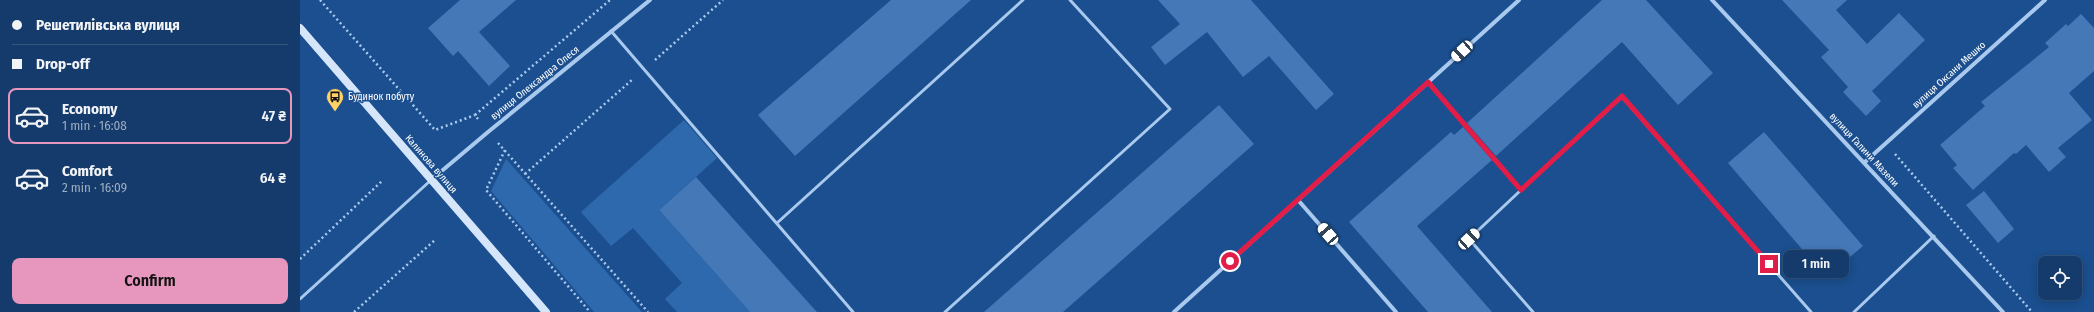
<!DOCTYPE html>
<html lang="en">
<head>
<meta charset="utf-8">
<style>
	:root { --surface:#143b6b; --page:#214673; --text:#f1f3f6; --muted:#9dadc1; --line:#33557e; --accent:#e797bd }
	body { margin:0; font-family:"Fira Sans Condensed",sans-serif; background:var(--page); color:var(--text); height:100vh; display:flex; flex-direction:column; font-size:15px; white-space:nowrap }
	* { box-sizing:border-box; margin:0 }
	p { font-size:13px; color:var(--muted) }
	.icon { flex:none; width:22px; height:22px; fill:none; stroke:currentColor; stroke-width:2; stroke-linecap:round; stroke-linejoin:round }
	.map { position:relative; flex:1; overflow:hidden }
	.drawer { display:flex; flex-direction:column; background:var(--surface); width:300px }
	.drawer>* { flex:none }
	.banner { display:grid; align-content:center; height:88px; padding:0 12px; background:var(--surface) }
	.tools { position:absolute; left:1738px; top:256px; display:grid; gap:8px }
	.tools a { display:grid; place-items:center; width:44px; height:44px; border-radius:8px; background:var(--surface); box-shadow:0 2px 10px #0003,0 0 0 1px var(--line); font-size:20px }
	.end { position:absolute; width:18px; height:18px; margin:-9px; border:5px solid #e11d48; background:#fff; box-shadow:0 0 0 2px #fff }
	.from { border-radius:50% }
	.bubble { position:absolute; height:28px; border-radius:8px; background:var(--surface); box-shadow:0 2px 10px #0003,0 0 0 1px var(--line); font-size:13px; font-weight:600; line-height:28px; text-align:center }
	.car { position:absolute; width:12px; height:24px; margin:-12px -6px; border-radius:5px; box-shadow:0 0 3px 1px #0007; background:linear-gradient(#fff 24%,#345 0 40%,#fff 0 76%,#345 0 86%,#fff 0) }
	.banner b { display:flex; align-items:center; gap:14px; height:38px; font-size:15px }
	.banner b+b { border-top:1px solid var(--line) }
	.banner i { width:10px; height:10px; background:var(--text) }
	ul { padding:0; list-style:none }
	li { display:flex; align-items:center; gap:12px; height:56px; margin:0 8px 6px; padding:0 4px; border:2px solid transparent; border-radius:8px }
	li div { flex:1 }
	li b { display:block; font-size:15px }
	li em { font-style:normal; font-weight:600 }
	li.active { border-color:var(--accent) }
	li>.icon { width:36px; height:36px; stroke-width:1.5 }
	.button { display:flex; gap:8px; margin-top:auto; padding:8px 12px }
	.button a { flex:1; height:46px; border-radius:8px; background:var(--accent); color:#111; font-size:16px; font-weight:600; line-height:46px; text-align:center }
	main { display:flex; flex:1; min-height:0 }
	.map>svg:first-child { display:block }
</style>
</head>
<body>
<main>
<section class="drawer">
<div class="banner">
<b><i class="from"></i>Решетилівська вулиця</b>
<b><i></i>Drop-off</b>
</div>
<ul>
<li class="active"><svg class="icon" aria-label="car" viewBox="0 0 24 24"><path d="M5 17H2v-5l4-1 3-4h7l3 4 3 1v5h-3M9 17h6M6 11h13"/><circle cx="7" cy="17" r="2"/><circle cx="17" cy="17" r="2"/></svg><div><b>Economy</b><p>1 min · 16:08</p></div><em>47 ₴</em></li>
<li><svg class="icon" aria-label="car" viewBox="0 0 24 24"><path d="M5 17H2v-5l4-1 3-4h7l3 4 3 1v5h-3M9 17h6M6 11h13"/><circle cx="7" cy="17" r="2"/><circle cx="17" cy="17" r="2"/></svg><div><b>Comfort</b><p>2 min · 16:09</p></div><em>64 ₴</em></li>
</ul>
<div class="button"><a>Confirm</a></div>
</section>
<div class="map">
<svg width="1794" height="312" viewBox="0 0 1794 312">
	<rect width="100%" height="100%" fill="#1b4f8f"/>
	<g fill="#2e69ad">
		<path d="M384,120L417,158L359,210L450,312H377L365,299L382,283L333,228L311,246L281,212Z"/>
		<path d="M206,159L342,312H294L191,191Z"/>
	</g>
	<g fill="#4478b7">
		<path d="M160,0H216L179,32L210,66L189,86L158,51L153,56L128,28Z"/>
		<path d="M591,0H671L495,156L458,115Z"/>
		<path d="M858,0H951L1034,94L1016,110L969,56L943,77L907,32L865,65L851,47L880,24Z"/>
		<path d="M1302,0H1346L1413,73L1378,105L1322,42L1196,156L1167,123Z"/>
		<path d="M1482,0H1547L1536,10L1567,44L1599,13L1625,40L1572,91L1581,101L1566,116L1543,92L1548,87L1521,57L1529,50Z"/>
		<path d="M1781,14L1794,28V71L1769,93L1792,120L1758,148L1766,157L1749,172L1726,145L1716,154L1714,153L1673,190L1653,168L1657,165L1640,145L1685,106L1681,102L1749,47L1745,43L1766,24L1768,26Z"/>
		<path d="M919,105L954,144L763,312H684Z"/>
		<path d="M1163,127L1192,160L1117,226L1192,312H1128L1049,222L1151,132L1154,135Z"/>
		<path d="M1464,132L1563,246L1526,277L1428,163Z"/>
		<path d="M396,177L488,280L517,312H450L359,210Z"/>
		<path d="M1684,191L1714,229L1698,243L1666,205Z"/>
	</g>
	<g fill="none" stroke-linecap="round" stroke-linejoin="round">
		<g stroke="#a9c9ee" stroke-width="2.5" stroke-dasharray="2 3" stroke-linecap="butt">
			<path d="M20,0L135,130L175,115"/>
			<path d="M355,60L423,0"/>
			<path d="M178,119L175,115L310,0"/>
			<path d="M198,143L348,312"/>
			<path d="M205,150L186,190L290,312"/>
			<path d="M1595,154L1732,312"/>
			<path d="M225,174L333,79"/>
			<path d="M0,259L83,180"/>
			<path d="M54,312L135,240"/>
		</g>
		<g stroke="#a9c9ee" stroke-width="3">
			<path d="M311,31L553,312"/>
			<path d="M1128,82L1221,190L1322,97L1511,312"/>
			<path d="M1221,190L1169,239L1233,312"/>
			<path d="M477,223L723,0"/>
			<path d="M0,299L130,181"/>
			<path d="M645,312L870,109L770,0"/>
			<path d="M1554,312L1634,236"/>
		</g>
		<g stroke="#a9c9ee" stroke-width="4">
			<path d="M1412,0L1703,312"/>
			<path d="M1565,162L1745,0"/>
			<path d="M131,180L188,132L350,0"/>
			<path d="M998,200L1096,312"/>
			<path d="M874,312L1219,0"/>
		</g>
		<path stroke="#d6e6fa" stroke-width="8" d="M0,28L246,312"/>
	</g>
	<g fill="none" stroke-linecap="round" stroke-linejoin="round">
		<path stroke="#e11d48" stroke-width="5" d="M930,261L1128,82L1221,190L1322,96L1469,264"/>
	</g>
	<defs>
		<symbol id="bus-pin" viewBox="-11 -11 22 30"><path d="M0 17L-7.5 6A9.5 9.5 0 1 1 7.5 6Z" fill="#ffd166" stroke="#1b4f8f"/><path d="M-5-6H5V4H4V6H2V4H-2V6H-4V4H-5ZM-3.5-4V0h7V-4ZM-3.5 1.2v1.5H-2V1.2ZM2 1.2v1.5H3.5V1.2Z" fill="#111"/></symbol>
	</defs>
	<g fill-rule="evenodd">
		<use href="#bus-pin" x="25" y="87" width="20" height="27"/>
	</g>
	<g text-anchor="middle" dominant-baseline="central" stroke-width="3" stroke-linejoin="round" paint-order="stroke">
		<g font-size="10" fill="#fff" stroke="#1b4f8f">
			<text transform="translate(1649 75) rotate(-42)">вулиця Оксани Мешко</text>
			<text transform="translate(235 83) rotate(-39)">вулиця Олександра Олеся</text>
			<text transform="translate(1564 150) rotate(47)">вулиця Галини Мазепи</text>
			<text transform="translate(131 164) rotate(49)">Калинова вулиця</text>
		</g>
		<g font-size="10" fill="#fff" stroke="#1b4f8f" text-anchor="start">
			<text x="48" y="97">Будинок побуту</text>
		</g>
	</g>
</svg>
<div class="tools">
<a><svg class="icon" aria-label="locate" viewBox="0 0 24 24"><circle cx="12" cy="12" r="6"/><path d="M12 2v4M12 18v4M2 12h4M18 12h4"/></svg></a>
</div>
<i class="end from" style="left:930px;top:261px"></i>
<i class="end" style="left:1469px;top:264px"></i>
<div class="bubble" style="left:1483px;top:250px;width:66px">1 min</div>
<i class="car" style="left:1162px;top:51px;rotate:228deg"></i>
<i class="car" style="left:1028px;top:234px;rotate:319deg"></i>
<i class="car" style="left:1169px;top:239px;rotate:47deg"></i>
</div>
</main>
</body>
</html>
